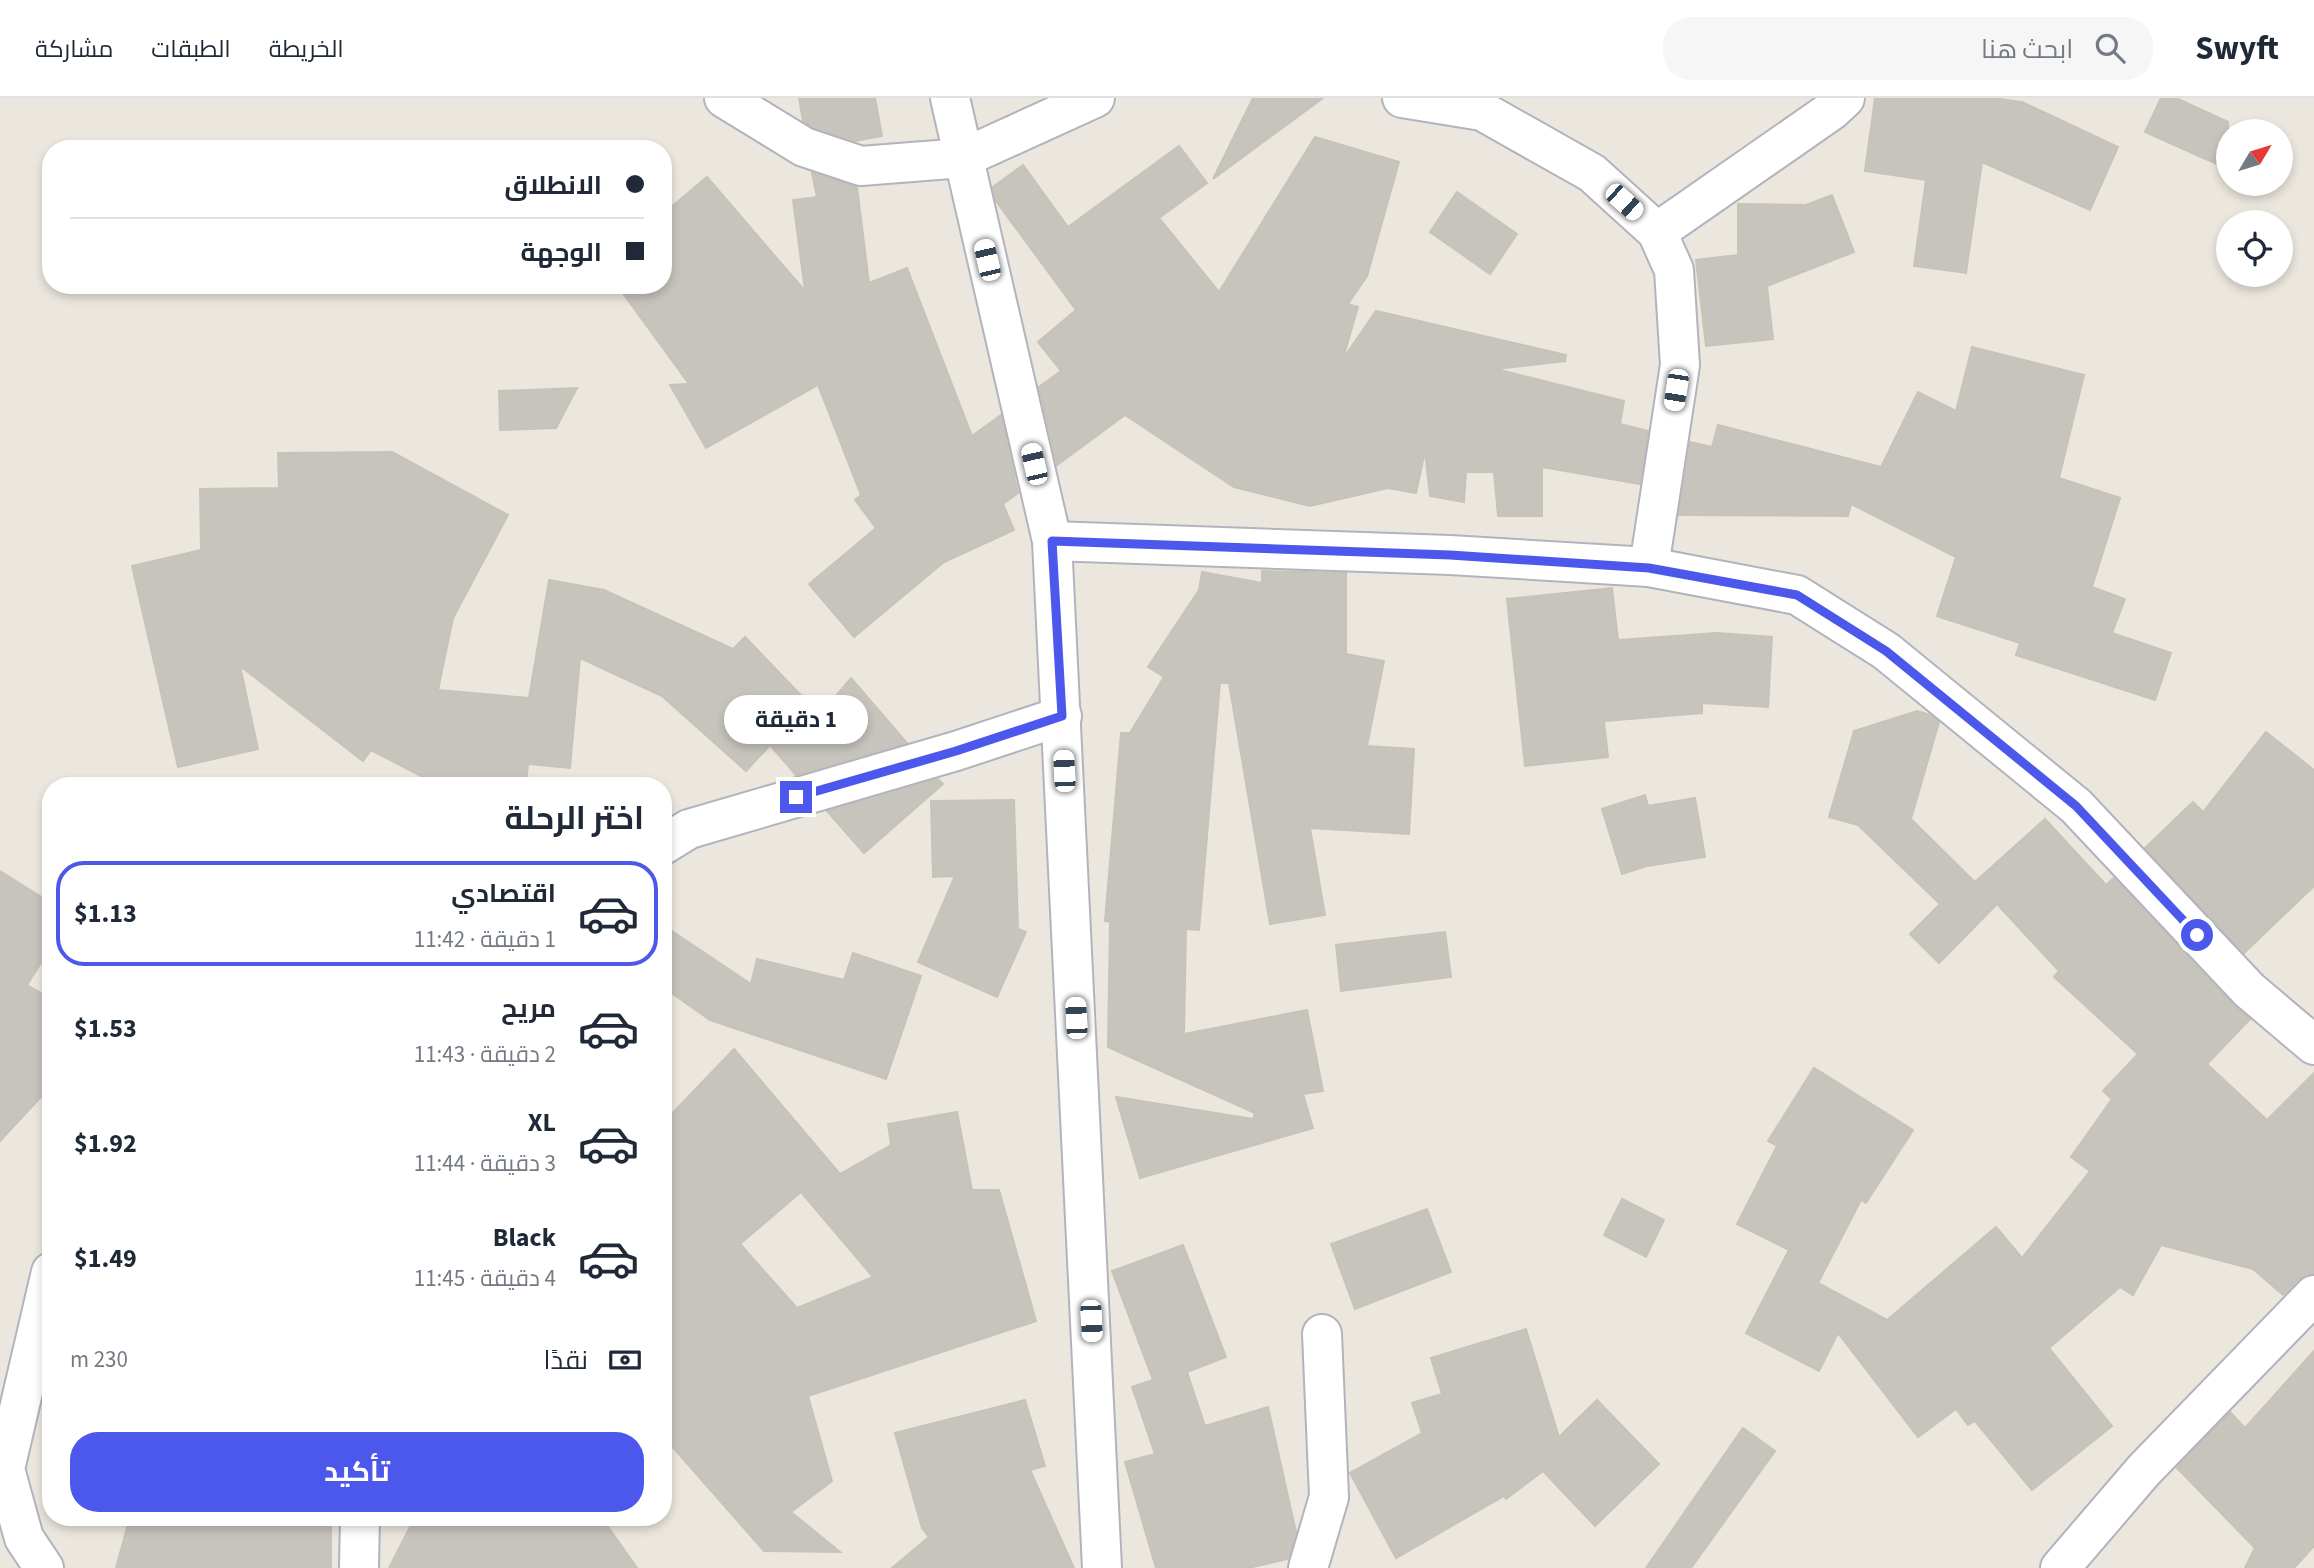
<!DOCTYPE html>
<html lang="ar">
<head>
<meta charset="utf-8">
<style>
	:root { --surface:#fff; --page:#f6f6f7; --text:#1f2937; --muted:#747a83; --line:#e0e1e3; --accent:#4c58eb }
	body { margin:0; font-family:"Source Sans 3",Cairo,sans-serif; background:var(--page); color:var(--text); direction:rtl; height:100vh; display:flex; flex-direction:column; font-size:26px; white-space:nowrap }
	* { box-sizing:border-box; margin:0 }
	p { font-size:23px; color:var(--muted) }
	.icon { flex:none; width:38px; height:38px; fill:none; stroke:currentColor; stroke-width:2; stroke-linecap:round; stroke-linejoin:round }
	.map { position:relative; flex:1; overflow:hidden; direction:ltr }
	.side { position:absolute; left:42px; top:679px; width:630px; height:749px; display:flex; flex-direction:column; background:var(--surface); border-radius:28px; box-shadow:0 4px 10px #0003; direction:rtl }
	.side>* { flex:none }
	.top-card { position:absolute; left:42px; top:42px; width:630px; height:154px; border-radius:28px; box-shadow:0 4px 10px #0003; direction:rtl; display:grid; align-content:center; height:154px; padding:0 28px; background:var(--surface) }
	.needle { width:46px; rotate:52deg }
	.controls { position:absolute; left:2216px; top:21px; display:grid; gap:14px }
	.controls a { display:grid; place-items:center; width:77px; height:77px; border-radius:50%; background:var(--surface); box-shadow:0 4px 10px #0003; font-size:35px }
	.end { position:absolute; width:32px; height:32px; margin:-16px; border:9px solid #4c58eb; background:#fff; box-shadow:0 0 0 4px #fff }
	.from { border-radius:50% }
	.bubble { position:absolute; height:49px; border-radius:24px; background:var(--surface); box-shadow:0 4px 10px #0003; font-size:23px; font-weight:700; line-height:49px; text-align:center; direction:rtl }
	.car { position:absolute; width:21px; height:42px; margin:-21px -10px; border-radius:9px; box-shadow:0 0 5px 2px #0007; background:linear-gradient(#fff 24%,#345 0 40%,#fff 0 76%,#345 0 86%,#fff 0) }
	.top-card b { display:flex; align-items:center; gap:24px; height:66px; font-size:26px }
	.top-card b+b { border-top:2px solid var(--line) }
	.top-card i { width:18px; height:18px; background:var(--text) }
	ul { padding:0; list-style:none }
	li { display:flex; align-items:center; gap:21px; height:105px; margin:0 14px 10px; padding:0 14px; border:4px solid transparent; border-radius:28px }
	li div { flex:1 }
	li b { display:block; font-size:26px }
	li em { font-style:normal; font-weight:700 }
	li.active { border-color:var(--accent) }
	li>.icon { width:63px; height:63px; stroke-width:1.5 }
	h2 { padding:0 28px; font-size:32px; line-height:84px }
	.pay { display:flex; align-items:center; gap:18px; height:77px; padding:0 28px; font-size:26px }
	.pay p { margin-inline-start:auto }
	.button { display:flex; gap:14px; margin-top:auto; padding:14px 28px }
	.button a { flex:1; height:80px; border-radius:28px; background:var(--accent); color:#fff; font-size:28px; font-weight:700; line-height:80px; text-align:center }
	header { display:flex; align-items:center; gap:42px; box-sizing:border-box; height:98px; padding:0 35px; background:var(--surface); border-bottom:2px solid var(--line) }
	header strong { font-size:33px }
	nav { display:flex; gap:38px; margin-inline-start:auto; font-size:24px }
	.search { width:490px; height:63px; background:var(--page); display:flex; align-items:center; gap:18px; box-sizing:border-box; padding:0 24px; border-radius:28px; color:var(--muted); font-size:26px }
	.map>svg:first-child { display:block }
</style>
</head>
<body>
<header>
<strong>Swyft</strong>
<div class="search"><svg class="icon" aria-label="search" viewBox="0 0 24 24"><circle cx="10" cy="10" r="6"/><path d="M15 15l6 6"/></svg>ابحث هنا</div>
<nav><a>الخريطة</a><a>الطبقات</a><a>مشاركة</a></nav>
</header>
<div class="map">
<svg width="2314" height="1470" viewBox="0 0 2314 1470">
	<rect width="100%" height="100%" fill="#ece7de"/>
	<g fill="#c7c4be" stroke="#c7c3b8" stroke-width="2" fill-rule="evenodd">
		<path d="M799,0H875L882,38L855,43L813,29L803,23Z"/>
		<path d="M1253,0H1323L1213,81Z"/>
		<path d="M1875,0H1991L2022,4L2118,49L2090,112L1982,64L1966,175L1914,168L1926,82L1865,73Z"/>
		<path d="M2161,0H2176L2228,24V71L2145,34Z"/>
		<path d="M1315,39L1399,64L1367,178L1348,206L1358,209L1343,261L1376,213L1566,257L1565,263L1496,271L1624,303L1620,326L1648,333L1640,386L1542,369V418H1498L1494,374H1466L1464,404L1430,398L1425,353L1416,395L1388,390L1310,408L1234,389L1125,317L1057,367L1039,289L1061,273L1038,244L1076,212L996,103L993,89L1023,67L1068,129L1179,48L1207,85L1159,120L1219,194Z"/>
		<path d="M812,75L857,89L869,185L907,170L972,338L1001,317L1018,395L1003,406L1014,432L944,464L854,539L809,486L876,430L855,402L861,397L818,287L706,350L670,287L689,286L617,187H663V116L707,79L805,193L793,102L817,99Z"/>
		<path d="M1457,94L1517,136L1490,176L1430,134Z"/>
		<path d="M1832,97L1854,154L1767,188L1773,241L1706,248L1696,162L1738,157V106L1806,107Z"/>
		<path d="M1972,249L2084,277L2059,380L2120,400L2092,489L2125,501L2112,535L2171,555L2155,602L2016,557L2020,545L1937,518L1956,459L1851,406L1848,418L1679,417L1690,344L1712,349L1718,327L1881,369L1918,294L1956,313Z"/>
		<path d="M577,290L556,330L500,332L499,293Z"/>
		<path d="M392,354L508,417L453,520L438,592L529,600L549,482L604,492L733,551L745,539L820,617L851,580L907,645L796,677L770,647L746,673L662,598L580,560L570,670L528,666L526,688H440L371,652L363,663L240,568L258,651L178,669L132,468L201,452L200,391L279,390L278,355Z"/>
		<path d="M1262,473L1346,475V556L1384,563L1367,648L1414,651L1409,736L1310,730L1325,817L1270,826L1229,585H1220L1199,832L1186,831L1184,936L1307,912L1323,993L1303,996L1313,1030L1140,1080L1116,999L1253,1021L1255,1015L1108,949L1110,824L1105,823L1121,635H1130L1164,579L1148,569L1199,492L1202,474L1262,485Z"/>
		<path d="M1612,490L1618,542L1717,535L1772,539L1768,609L1702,605V615L1604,623L1608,659L1525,668L1507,501Z"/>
		<path d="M1917,613L1930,617L1939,624L1911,721L1997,806L1976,783L2045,721L2106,787L2114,780L2233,907L2250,921L2207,966L2267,1022L2314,975V1176H2307L2299,1181L2283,1197L2253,1171L2161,1147L2133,1197L2120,1189L2049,1250L2112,1328L2032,1392L1975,1323L1968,1327L1956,1311L1918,1339L1838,1235L1819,1273L1746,1235L1789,1152L1737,1126L1777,1048L1768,1043L1814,970L1913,1032L1866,1105L1861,1102L1818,1185L1887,1222L1996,1129L2022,1160L2090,1073L2071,1059L2112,1001L2103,993L2138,956L2054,879L2059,873L1997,806L1939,865L1910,836L1940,806L1858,727L1829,719L1854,633Z"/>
		<path d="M2266,634L2314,672V788L2244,855L2145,750L2193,704L2203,714Z"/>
		<path d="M938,681L943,686L864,755L827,713Z"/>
		<path d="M1645,697L1648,708L1695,700L1705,759L1647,768L1622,776L1602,711Z"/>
		<path d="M1014,702L1018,831L1026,834L997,899L918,864L955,778L933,779L931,703Z"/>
		<path d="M0,773L51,805V849L27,887L51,901V988L0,1043Z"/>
		<path d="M663,827L751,886L757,861L844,882L853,855L921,878L886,981L710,922L663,889Z"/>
		<path d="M1445,834L1451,879L1341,893L1336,847Z"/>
		<path d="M734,951L840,1076L891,1047L888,1026L957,1014L972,1092H999L1036,1223L808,1298L832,1383L791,1414L840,1454L764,1453L663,1338V1025ZM801,1094L873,1179L797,1210L740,1146Z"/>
		<path d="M1622,1101L1664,1122L1646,1159L1604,1137Z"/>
		<path d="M1427,1111L1451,1174L1355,1211L1331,1146Z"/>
		<path d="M1183,1147L1226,1259L1187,1274L1205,1328L1268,1309L1296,1434L1288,1461L1248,1470H1156L1125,1364L1155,1356L1132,1289L1153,1282L1112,1173Z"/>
		<path d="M1526,1231L1559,1339L1597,1302L1659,1366L1595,1428L1543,1373L1506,1401L1504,1398L1396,1460L1350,1375L1422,1335L1412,1305L1442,1296L1431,1260Z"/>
		<path d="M2314,1253V1448L2294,1470H2245L2255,1450L2177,1370L2230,1314L2245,1330Z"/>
		<path d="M1025,1302L1045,1368L1030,1372L1074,1470H892L929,1439L922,1430L895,1335Z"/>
		<path d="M1743,1330L1775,1353L1691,1470H1646Z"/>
		<path d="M130,1419L331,1421V1470H116Z"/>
		<path d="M415,1419H601L637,1470H389Z"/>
	</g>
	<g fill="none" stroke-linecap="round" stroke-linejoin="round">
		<defs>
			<g id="street">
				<path d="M724,0L804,49L861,68L963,60L1095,0"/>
				<path d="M950,0L1052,443L1102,1470"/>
				<path d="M1402,0L1482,13L1592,75L1657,134L1674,172L1680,267L1649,469"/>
				<path d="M1657,134L1831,13L1845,0"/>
				<path d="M1052,443L1450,457L1649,469L1797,497L1886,553L2076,708L2249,892L2314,947"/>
				<path d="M663,747L689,731L956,653L1062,618"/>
				<path d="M44,1470L24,1440L5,1371L51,1174"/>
				<path d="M359,1470L360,1419"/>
				<path d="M1308,1470L1329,1399L1322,1236"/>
				<path d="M2060,1470L2144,1372L2314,1197"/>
			</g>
		</defs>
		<use href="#street" stroke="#b2b3bd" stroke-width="42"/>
		<use href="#street" stroke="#fff" stroke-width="38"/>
	</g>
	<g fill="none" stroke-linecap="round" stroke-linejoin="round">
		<path stroke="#4c58eb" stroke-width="9" d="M796,699L956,653L1062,618L1052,443L1450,457L1649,470L1797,497L1886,553L2076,708L2197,837"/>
	</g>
</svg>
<div class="controls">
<a><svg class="needle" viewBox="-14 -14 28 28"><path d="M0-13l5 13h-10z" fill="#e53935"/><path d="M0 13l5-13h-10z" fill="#747a83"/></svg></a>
<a><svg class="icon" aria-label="locate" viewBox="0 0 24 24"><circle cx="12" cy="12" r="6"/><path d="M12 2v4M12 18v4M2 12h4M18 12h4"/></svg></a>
</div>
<i class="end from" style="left:2197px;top:837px"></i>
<i class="end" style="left:796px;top:699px"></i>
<div class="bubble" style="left:724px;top:597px;width:144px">1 دقيقة</div>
<i class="car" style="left:1624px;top:104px;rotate:132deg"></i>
<i class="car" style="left:987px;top:162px;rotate:347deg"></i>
<i class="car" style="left:1676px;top:292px;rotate:189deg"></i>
<i class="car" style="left:1034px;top:366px;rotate:347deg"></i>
<i class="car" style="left:1064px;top:673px;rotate:357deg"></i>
<i class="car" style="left:1076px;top:920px;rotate:357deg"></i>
<i class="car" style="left:1091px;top:1223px;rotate:177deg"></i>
<div class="top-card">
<b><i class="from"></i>الانطلاق</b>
<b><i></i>الوجهة</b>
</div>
<section class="side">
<h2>اختر الرحلة</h2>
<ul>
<li class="active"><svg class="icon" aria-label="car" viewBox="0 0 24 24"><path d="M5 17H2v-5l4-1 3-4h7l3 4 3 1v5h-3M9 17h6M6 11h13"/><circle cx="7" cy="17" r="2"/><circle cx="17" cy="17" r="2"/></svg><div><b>اقتصادي</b><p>1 دقيقة · 11:42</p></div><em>$1.13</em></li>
<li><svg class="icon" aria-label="car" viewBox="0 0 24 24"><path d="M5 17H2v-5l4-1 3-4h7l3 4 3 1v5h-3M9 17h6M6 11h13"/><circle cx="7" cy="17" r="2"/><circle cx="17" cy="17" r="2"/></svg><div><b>مريح</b><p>2 دقيقة · 11:43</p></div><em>$1.53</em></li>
<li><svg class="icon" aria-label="car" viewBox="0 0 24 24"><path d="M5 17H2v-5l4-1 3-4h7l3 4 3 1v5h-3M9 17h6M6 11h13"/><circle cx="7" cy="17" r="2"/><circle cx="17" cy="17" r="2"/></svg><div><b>XL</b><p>3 دقيقة · 11:44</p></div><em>$1.92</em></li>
<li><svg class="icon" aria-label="car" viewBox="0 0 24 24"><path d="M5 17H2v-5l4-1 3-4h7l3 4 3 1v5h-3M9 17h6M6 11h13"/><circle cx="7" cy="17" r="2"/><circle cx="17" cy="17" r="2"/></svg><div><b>Black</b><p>4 دقيقة · 11:45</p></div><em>$1.49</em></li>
</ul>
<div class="pay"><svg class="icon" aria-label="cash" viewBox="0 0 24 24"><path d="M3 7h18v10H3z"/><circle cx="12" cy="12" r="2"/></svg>نقدًا<p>230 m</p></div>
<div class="button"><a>تأكيد</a></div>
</section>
</div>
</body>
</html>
